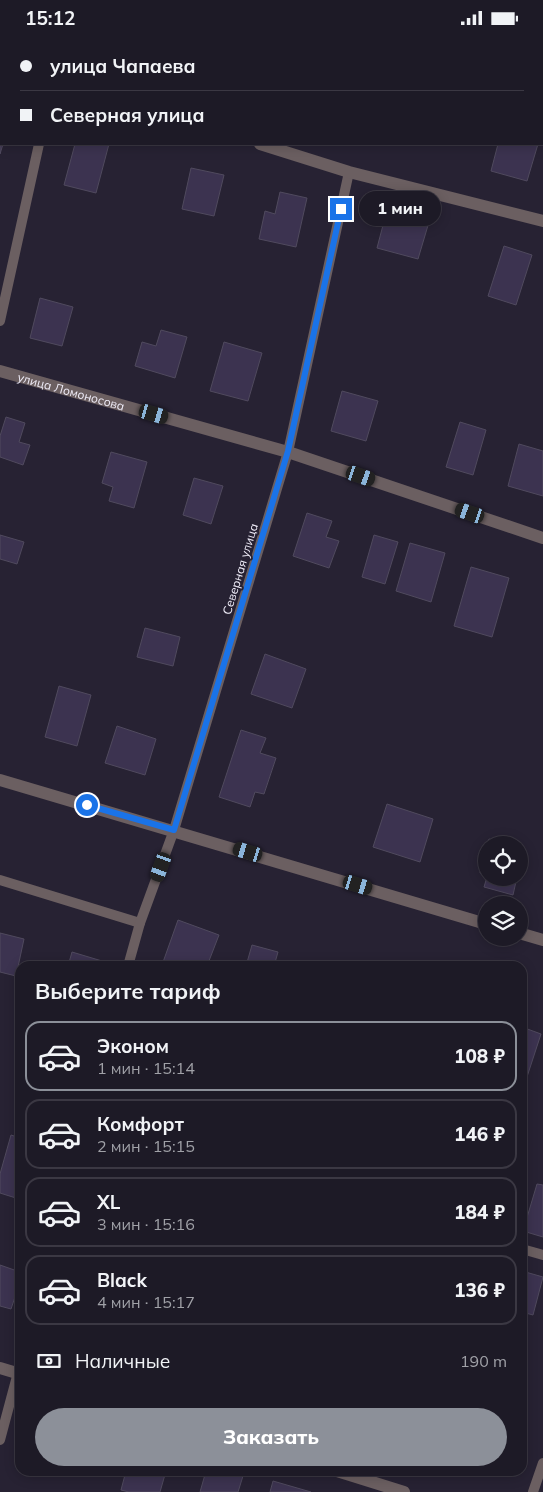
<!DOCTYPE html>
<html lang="ru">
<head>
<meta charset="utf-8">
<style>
	:root { --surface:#1d1a26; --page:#25232e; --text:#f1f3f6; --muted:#a0a1a7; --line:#3b3843; --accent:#8c9099 }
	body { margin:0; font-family:Mulish,sans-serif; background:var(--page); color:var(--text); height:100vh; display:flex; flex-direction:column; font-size:19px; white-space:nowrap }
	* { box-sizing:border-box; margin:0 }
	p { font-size:16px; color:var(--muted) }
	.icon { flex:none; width:28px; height:28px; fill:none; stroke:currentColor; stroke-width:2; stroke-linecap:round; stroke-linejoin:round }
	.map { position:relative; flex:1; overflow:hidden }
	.side { position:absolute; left:15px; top:926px; width:512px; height:515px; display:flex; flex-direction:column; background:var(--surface); border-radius:15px; box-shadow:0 2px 12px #0003,0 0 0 1px var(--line) }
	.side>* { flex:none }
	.banner { position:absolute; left:0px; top:0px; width:544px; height:110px; box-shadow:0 2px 12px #0003,0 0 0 1px var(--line); display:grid; align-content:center; height:110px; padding:0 20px; background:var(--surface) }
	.buttons { position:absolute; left:478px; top:801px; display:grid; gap:10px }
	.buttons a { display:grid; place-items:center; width:50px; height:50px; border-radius:50%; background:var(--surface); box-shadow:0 2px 12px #0003,0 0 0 1px var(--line); font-size:25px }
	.end { position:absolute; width:22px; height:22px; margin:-11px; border:6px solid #1a73e8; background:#fff; box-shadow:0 0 0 2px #fff }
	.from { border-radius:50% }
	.bubble { position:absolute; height:35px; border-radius:18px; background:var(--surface); box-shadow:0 2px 12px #0003,0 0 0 1px var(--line); font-size:16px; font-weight:800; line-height:35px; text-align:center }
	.car { position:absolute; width:15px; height:30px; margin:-15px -8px; border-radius:6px; box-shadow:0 0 4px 1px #0007; background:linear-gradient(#222 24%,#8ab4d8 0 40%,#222 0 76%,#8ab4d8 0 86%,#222 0) }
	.banner b { display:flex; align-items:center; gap:18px; height:48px; font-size:19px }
	.banner b+b { border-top:1px solid var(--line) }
	.banner i { width:12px; height:12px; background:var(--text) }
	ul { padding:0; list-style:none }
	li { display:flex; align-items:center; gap:15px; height:70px; margin:0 10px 8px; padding:0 10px; border:2px solid var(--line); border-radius:15px }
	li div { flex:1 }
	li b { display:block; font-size:19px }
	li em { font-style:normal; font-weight:800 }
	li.selected { border-color:var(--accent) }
	li>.icon { width:45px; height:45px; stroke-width:1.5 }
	h2 { padding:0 20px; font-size:22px; line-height:60px }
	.pay { display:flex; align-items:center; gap:12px; height:55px; padding:0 20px; font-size:19px }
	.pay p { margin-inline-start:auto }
	.button { display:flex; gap:10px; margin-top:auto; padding:10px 20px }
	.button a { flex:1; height:58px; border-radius:30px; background:var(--accent); color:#fff; font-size:20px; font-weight:800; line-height:58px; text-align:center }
	.status { display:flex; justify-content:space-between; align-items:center; height:35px; padding:0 25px; background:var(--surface); direction:ltr }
	.status svg { height:14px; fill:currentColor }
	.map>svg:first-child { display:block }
</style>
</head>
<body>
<div class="status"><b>15:12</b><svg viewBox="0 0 49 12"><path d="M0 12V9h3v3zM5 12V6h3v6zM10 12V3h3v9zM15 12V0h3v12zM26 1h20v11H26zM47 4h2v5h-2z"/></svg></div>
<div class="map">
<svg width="543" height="1457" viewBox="0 0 543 1457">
	<rect width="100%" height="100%" fill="#272233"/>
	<g fill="#3c3350" stroke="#504a5e">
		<path d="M0,76L1,109H3L0,119Z"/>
		<path d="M75,109H109L96,158L64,150Z"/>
		<path d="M498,109H538L527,146L491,136Z"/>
		<path d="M191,133L224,140L214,181L182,174Z"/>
		<path d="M280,157L307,163L296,212L259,204L265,176L275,179Z"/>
		<path d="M387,175L429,187L418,224L377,213Z"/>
		<path d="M504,211L532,220L516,270L488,261Z"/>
		<path d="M40,263L73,272L62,311L30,303Z"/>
		<path d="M161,295L187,302L175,343L135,331L142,307L156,311Z"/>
		<path d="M224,307L262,318L248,366L210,356Z"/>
		<path d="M342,356L378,366L366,406L331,396Z"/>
		<path d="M6,382L25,388L19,407L30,410L23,430L0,422V401Z"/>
		<path d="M460,387L486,395L473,440L446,432Z"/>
		<path d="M519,409L543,416V461L508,451Z"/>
		<path d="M111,417L147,427L134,473L109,466L113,452L102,448Z"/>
		<path d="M194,443L223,451L211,489L183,480Z"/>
		<path d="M307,478L332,486L326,502L339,506L329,533L293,521Z"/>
		<path d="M0,500L24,507L17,529L0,524Z"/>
		<path d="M374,500L398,507L385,549L362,542Z"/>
		<path d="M410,508L445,518L431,567L396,556Z"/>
		<path d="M471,532L509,543L492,602L454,591Z"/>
		<path d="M145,593L180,602L173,631L137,622Z"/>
		<path d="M265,619L306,634L292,673L251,659Z"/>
		<path d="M59,651L91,660L77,711L45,702Z"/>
		<path d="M117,691L156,704L145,740L105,728Z"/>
		<path d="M241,695L266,703L260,718L276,723L264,759L255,757L250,772L219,762Z"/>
		<path d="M387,769L433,784L420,827L373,812Z"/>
		<path d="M489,804L509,810H487Z"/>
		<path d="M519,813L525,815L519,838Z"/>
		<path d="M486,814V839L480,838Z"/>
		<path d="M487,842H517L513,860L484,852Z"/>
		<path d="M178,885L219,900L207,931L162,930Z"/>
		<path d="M0,898L24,904L16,941L0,937Z"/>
		<path d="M252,910L278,917L274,931H246Z"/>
		<path d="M72,917L102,926L100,931H68Z"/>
		<path d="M522,992L541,999L524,1051H522Z"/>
		<path d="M11,1100L20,1103L19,1164L0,1158V1139Z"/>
		<path d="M537,1149L543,1150V1202L523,1196Z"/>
		<path d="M0,1230L20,1237V1247L11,1274L0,1271Z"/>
		<path d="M522,1236L543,1242L533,1280L522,1277Z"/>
		<path d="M20,1406V1420L16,1418Z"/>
		<path d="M126,1436H166L160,1457H129L121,1455Z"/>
		<path d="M206,1436H225L243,1441L238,1457H200Z"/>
		<path d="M273,1446L311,1457H270Z"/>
	</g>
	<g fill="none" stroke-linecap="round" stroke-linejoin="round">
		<g stroke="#6b5f61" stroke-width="10">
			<path d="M388,1L389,0"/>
			<path d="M0,286L39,109"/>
			<path d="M0,845L140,888"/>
			<path d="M128,931L140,888L174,795L288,417L349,137"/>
			<path d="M522,1214L543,1220"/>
			<path d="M0,1405L20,1330"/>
			<path d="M533,1457L543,1428"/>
		</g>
		<g stroke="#6b5f61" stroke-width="12">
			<path d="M0,10L1,11"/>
			<path d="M260,109L349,137L543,186"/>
			<path id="s1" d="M0,336L288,417L543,503"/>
			<path d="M0,745L486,889"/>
			<path d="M519,898L543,905"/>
			<path d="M0,1333L20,1339"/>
			<path d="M337,1436L404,1457"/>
		</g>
	</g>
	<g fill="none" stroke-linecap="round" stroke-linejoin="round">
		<path stroke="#1a73e8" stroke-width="6" d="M87,770L174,795L288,416L341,174"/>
	</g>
	<g text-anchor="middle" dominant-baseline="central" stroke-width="4" stroke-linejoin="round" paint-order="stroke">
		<g font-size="12" fill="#efecf8" stroke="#272233">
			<text stroke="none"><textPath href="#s1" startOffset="74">улица Ломоносова</textPath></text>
			<text transform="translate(240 534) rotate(-73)">Северная улица</text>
		</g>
	</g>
</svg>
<div class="buttons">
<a><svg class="icon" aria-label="locate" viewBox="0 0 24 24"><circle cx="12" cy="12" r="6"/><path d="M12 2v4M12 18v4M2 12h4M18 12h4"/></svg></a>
<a><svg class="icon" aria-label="layers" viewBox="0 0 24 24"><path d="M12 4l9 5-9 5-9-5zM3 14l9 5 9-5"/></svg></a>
</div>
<i class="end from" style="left:87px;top:770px"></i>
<i class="end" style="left:341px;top:174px"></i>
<div class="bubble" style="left:359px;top:156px;width:82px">1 мин</div>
<i class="car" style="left:154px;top:379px;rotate:106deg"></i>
<i class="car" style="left:361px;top:441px;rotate:109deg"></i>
<i class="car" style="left:470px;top:478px;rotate:289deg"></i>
<i class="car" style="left:248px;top:817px;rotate:287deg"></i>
<i class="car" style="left:161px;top:832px;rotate:200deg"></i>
<i class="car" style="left:358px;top:850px;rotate:107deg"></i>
<div class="banner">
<b><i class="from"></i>улица Чапаева</b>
<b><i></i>Северная улица</b>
</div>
<section class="side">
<h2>Выберите тариф</h2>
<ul>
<li class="selected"><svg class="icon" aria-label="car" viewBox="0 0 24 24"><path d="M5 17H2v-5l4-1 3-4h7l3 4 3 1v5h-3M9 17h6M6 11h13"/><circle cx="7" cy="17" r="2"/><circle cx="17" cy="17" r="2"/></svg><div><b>Эконом</b><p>1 мин · 15:14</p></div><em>108 ₽</em></li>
<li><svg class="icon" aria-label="car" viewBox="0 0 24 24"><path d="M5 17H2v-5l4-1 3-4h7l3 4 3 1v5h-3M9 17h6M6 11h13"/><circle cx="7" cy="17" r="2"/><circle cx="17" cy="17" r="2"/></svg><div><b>Комфорт</b><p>2 мин · 15:15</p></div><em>146 ₽</em></li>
<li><svg class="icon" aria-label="car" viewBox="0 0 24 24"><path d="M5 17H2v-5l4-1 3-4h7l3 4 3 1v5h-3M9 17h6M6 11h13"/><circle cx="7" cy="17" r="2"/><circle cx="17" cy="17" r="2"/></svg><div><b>XL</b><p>3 мин · 15:16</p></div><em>184 ₽</em></li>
<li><svg class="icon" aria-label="car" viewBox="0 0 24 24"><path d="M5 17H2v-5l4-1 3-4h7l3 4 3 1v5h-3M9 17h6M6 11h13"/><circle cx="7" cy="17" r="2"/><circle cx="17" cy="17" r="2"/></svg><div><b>Black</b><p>4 мин · 15:17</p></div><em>136 ₽</em></li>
</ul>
<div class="pay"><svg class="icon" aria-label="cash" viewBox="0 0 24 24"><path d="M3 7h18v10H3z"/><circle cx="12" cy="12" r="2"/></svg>Наличные<p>190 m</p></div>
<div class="button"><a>Заказать</a></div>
</section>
</div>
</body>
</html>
